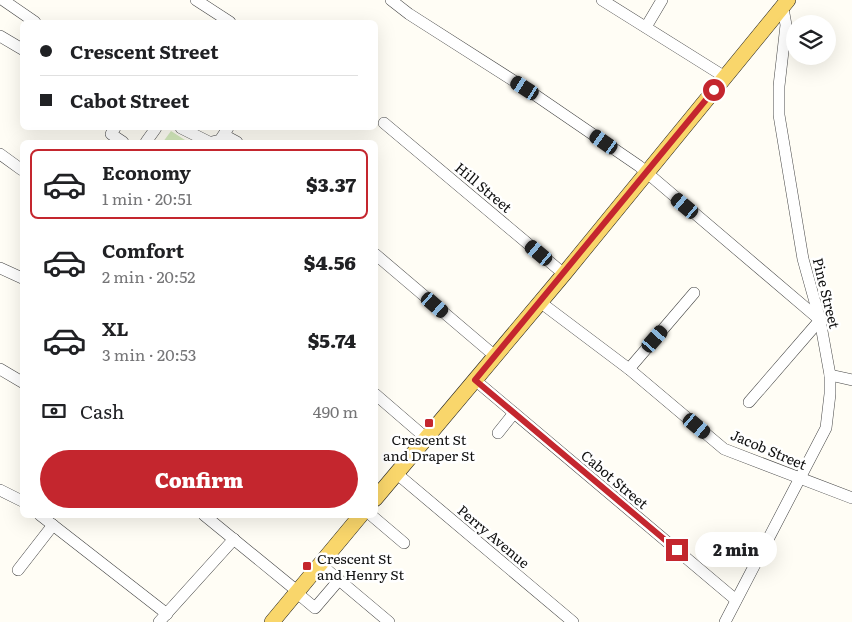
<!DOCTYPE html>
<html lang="en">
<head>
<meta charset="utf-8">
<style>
	:root { --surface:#fff; --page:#f6f6f6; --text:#202124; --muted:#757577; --line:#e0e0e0; --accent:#c4262e }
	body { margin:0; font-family:Literata,serif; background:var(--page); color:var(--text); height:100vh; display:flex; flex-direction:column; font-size:19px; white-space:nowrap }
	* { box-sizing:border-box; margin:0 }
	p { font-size:16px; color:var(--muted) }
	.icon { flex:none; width:28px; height:28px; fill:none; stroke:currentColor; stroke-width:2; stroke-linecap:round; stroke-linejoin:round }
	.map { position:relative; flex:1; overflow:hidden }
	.side { position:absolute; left:20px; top:140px; width:358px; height:378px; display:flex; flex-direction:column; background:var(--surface); border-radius:8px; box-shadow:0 5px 20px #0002 }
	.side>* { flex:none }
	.top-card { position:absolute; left:20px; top:20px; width:358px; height:110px; border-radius:8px; box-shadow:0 5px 20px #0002; display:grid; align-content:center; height:110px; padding:0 20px; background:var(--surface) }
	.fabs { position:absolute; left:786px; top:15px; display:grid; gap:10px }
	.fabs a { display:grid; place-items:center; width:50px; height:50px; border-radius:50%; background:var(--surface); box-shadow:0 5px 20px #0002; font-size:25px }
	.end { position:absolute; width:22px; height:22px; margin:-11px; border:6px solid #c4262e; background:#fff; box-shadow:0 0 0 2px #fff }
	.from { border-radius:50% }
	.bubble { position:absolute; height:35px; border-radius:18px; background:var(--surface); box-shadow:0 5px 20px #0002; font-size:16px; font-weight:800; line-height:35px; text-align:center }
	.car { position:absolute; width:15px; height:30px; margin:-15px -8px; border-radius:6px; box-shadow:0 0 4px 1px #0007; background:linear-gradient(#222 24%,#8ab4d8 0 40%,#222 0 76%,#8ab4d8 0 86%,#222 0) }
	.top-card b { display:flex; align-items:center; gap:18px; height:48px; font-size:19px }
	.top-card b+b { border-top:1px solid var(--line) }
	.top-card i { width:12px; height:12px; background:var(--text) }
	ul { padding:9px 0 0; list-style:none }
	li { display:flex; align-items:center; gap:15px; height:70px; margin:0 10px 8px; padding:0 10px; border:2px solid transparent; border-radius:8px }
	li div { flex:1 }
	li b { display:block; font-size:19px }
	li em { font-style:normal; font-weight:800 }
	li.active { border-color:var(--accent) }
	li>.icon { width:45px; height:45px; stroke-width:1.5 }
	.pay { display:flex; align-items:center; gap:12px; height:55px; padding:0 20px; font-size:19px }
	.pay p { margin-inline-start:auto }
	.cta { display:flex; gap:10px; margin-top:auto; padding:10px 20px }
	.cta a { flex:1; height:58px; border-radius:30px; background:var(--accent); color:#fff; font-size:20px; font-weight:800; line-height:58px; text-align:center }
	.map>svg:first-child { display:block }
</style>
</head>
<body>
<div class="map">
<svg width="852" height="622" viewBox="0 0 852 622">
	<rect width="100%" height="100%" fill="#fffdf5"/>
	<path fill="#d5ebbd" d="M171,131L188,142H163Z"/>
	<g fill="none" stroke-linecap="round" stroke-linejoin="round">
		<defs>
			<g id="minor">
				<path d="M3,0L35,22"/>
				<path d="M196,0L230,22"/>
				<path d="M391,0L409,14L525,88L639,166L820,320L749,402"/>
				<path d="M602,0L725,77"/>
				<path d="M646,27L662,0"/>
				<path d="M0,36L22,49"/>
				<path d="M384,123L564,274"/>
				<path d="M115,128L111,134L123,142"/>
				<path d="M181,128L209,142"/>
				<path d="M224,135L237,142"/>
				<path d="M146,142L156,128"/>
				<path d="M212,142L220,140L228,128"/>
				<path d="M0,154L22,170"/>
				<path d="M375,254L495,356"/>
				<path d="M0,268L22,278"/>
				<path d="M540,302L629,369L724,449L852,498"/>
				<path d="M0,369L22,382"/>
				<path d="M629,369L694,293"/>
				<path d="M830,375L852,380"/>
				<path d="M475,380L736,600"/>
				<path d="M375,394L426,438"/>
				<path d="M498,433L514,413"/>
				<path d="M396,473L573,622"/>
				<path d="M0,490L22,501"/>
				<path d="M40,515L167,614"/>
				<path d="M204,515L297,591"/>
				<path d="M371,515L404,543"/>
				<path d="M320,564L389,622"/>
				<path d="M18,570L53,525"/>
				<path d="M296,592L315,608L339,580"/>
				<path d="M159,622L234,539"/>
				<path d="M725,622L826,428L830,394V375L820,320L803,259L779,115V86L786,25L783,8"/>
			</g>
			<g id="major">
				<path d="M375,499L564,274L788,0"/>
				<path d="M272,622L361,515"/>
			</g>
		</defs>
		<use href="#minor" stroke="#444" stroke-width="12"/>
		<use href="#major" stroke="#222" stroke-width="16"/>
		<use href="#minor" stroke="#fff" stroke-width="11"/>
		<use href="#major" stroke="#f9d66b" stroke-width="15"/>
	</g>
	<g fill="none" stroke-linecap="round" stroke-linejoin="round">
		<path stroke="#c4262e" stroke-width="6" d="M677,550L475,380L714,90"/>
	</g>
	<g fill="#c4262e" stroke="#fff" stroke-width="2">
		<rect x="424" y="418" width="10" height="10" rx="2.5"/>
		<rect x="302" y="561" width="10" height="10" rx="2.5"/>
	</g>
	<g text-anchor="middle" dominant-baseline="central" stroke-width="5" stroke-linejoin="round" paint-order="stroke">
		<g font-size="14" fill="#111" stroke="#fff">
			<text transform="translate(484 187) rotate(40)">Hill Street</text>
			<text transform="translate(827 293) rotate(76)">Pine Street</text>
			<text transform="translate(769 449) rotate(23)">Jacob Street</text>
			<text transform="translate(615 479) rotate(40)">Cabot Street</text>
			<text transform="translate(494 536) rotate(40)">Perry Avenue</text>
		</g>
		<g font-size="14" fill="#111" stroke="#fff">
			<text x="429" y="439">Crescent St<tspan x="429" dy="16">and Draper St</tspan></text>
			<text x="317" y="558" text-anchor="start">Crescent St<tspan x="317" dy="16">and Henry St</tspan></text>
		</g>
	</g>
</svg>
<div class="fabs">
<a><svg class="icon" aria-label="layers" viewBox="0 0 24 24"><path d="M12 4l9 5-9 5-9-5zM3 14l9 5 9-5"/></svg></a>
</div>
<i class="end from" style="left:714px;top:90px"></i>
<i class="end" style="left:677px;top:550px"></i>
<div class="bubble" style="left:695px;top:532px;width:82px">2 min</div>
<i class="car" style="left:525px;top:88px;rotate:303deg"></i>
<i class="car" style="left:604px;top:142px;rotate:305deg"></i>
<i class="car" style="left:685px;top:206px;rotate:310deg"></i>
<i class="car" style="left:539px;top:253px;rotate:310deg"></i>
<i class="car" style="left:435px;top:305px;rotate:131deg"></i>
<i class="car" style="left:655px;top:339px;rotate:41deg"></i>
<i class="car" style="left:697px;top:426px;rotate:130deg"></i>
<div class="top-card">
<b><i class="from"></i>Crescent Street</b>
<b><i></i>Cabot Street</b>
</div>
<section class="side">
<ul>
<li class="active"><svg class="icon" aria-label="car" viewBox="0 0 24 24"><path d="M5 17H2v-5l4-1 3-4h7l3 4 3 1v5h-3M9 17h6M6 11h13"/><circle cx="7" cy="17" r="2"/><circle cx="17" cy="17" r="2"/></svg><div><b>Economy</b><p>1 min · 20:51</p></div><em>$3.37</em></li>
<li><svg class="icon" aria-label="car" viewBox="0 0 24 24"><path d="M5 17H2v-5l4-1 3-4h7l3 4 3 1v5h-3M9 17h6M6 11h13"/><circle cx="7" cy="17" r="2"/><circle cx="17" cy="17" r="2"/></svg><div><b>Comfort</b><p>2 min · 20:52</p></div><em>$4.56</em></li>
<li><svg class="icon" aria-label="car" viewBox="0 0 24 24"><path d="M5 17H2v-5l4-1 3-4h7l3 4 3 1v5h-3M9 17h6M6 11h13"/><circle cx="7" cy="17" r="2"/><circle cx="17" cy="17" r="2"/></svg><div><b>XL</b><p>3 min · 20:53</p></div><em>$5.74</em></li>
</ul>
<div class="pay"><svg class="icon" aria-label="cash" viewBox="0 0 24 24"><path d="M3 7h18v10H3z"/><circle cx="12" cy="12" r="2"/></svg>Cash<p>490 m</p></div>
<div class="cta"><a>Confirm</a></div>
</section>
</div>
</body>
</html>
